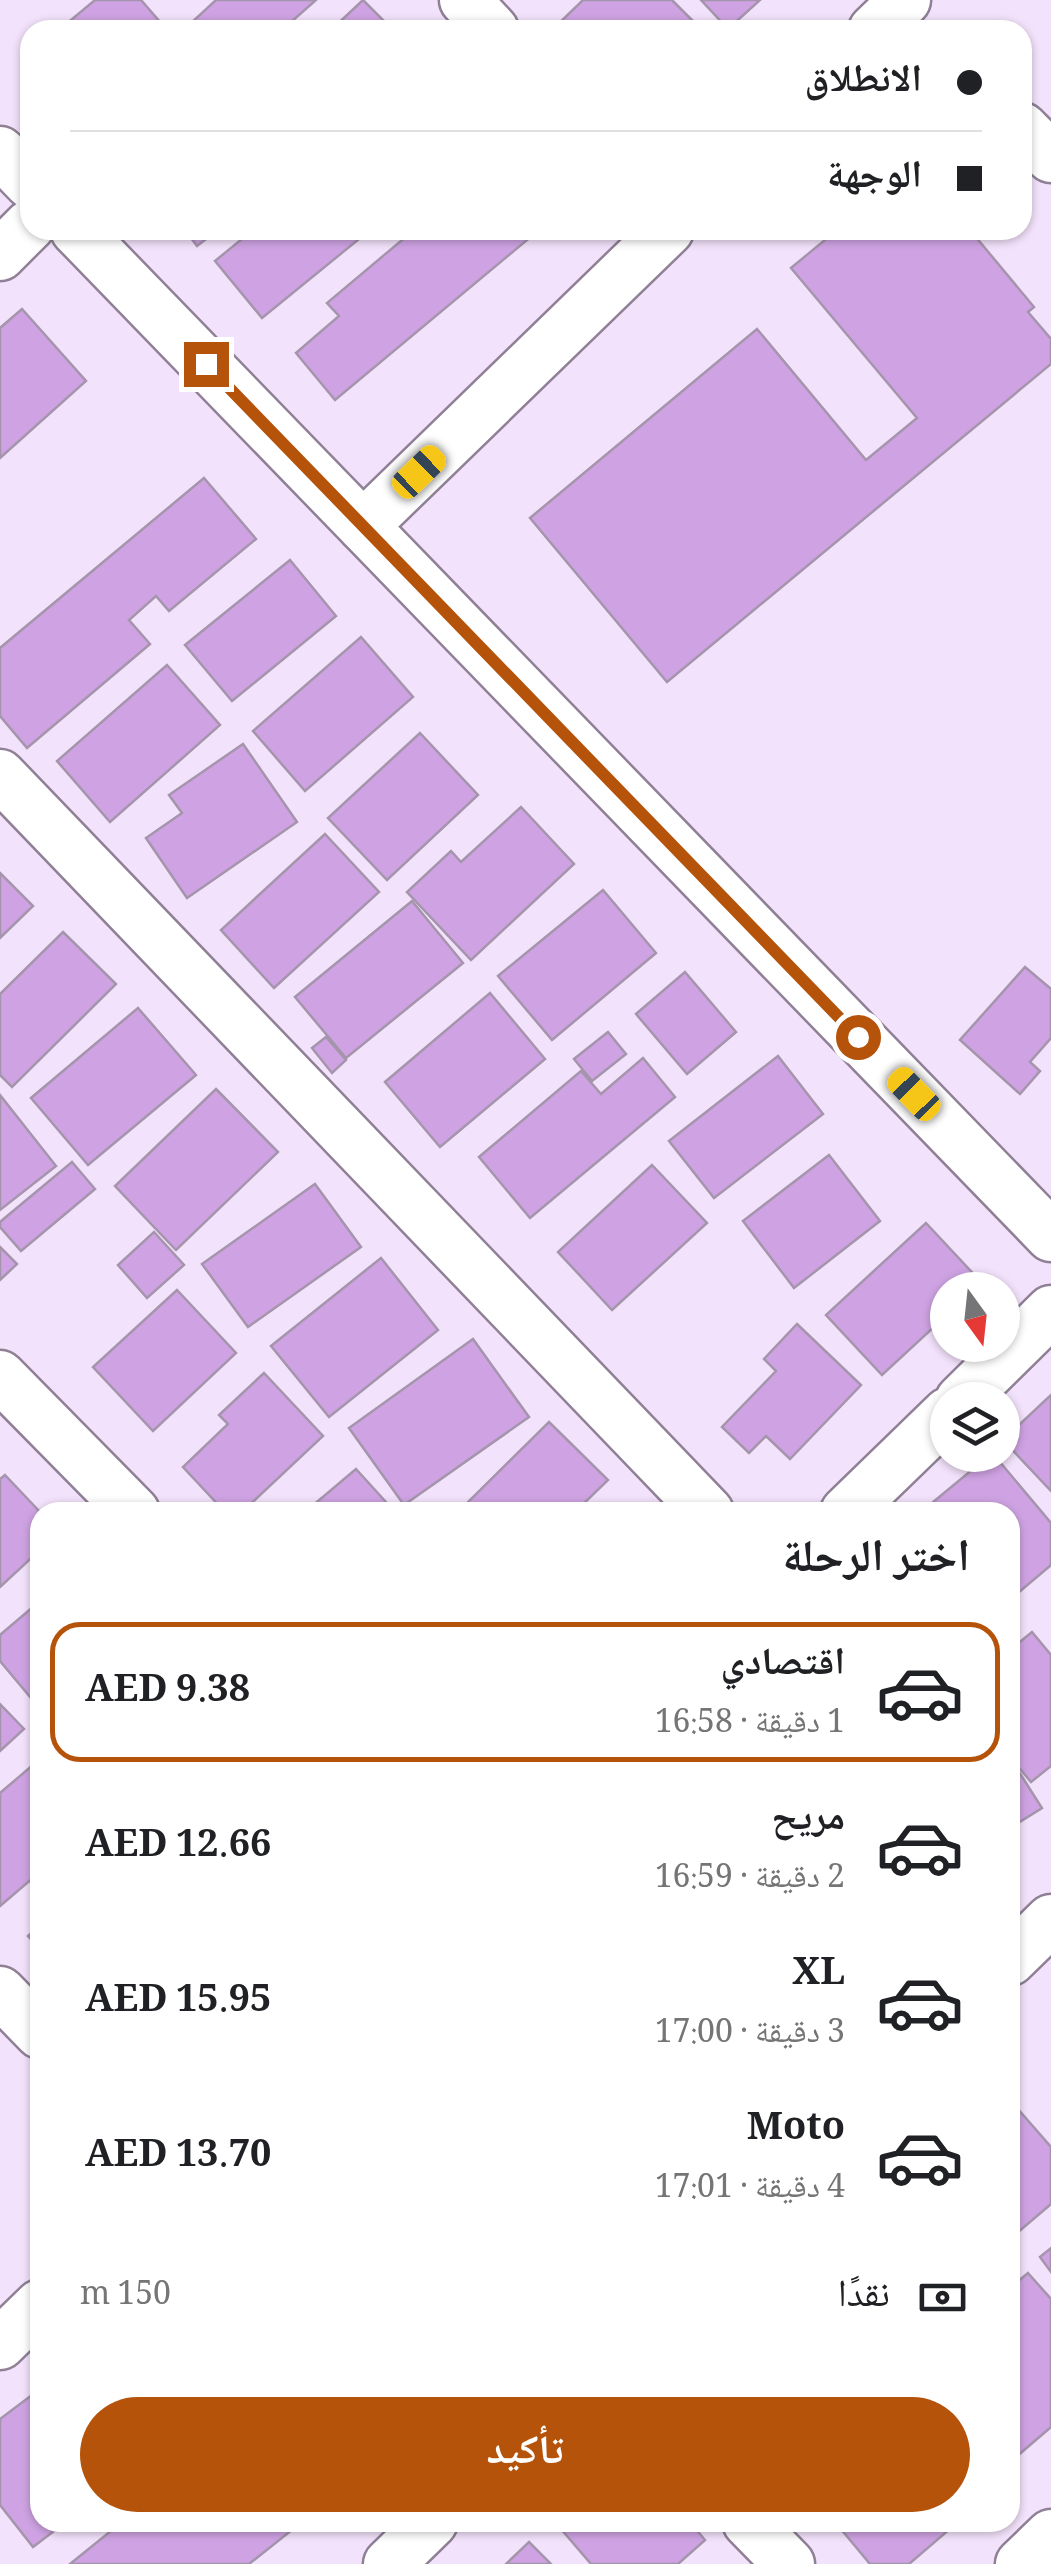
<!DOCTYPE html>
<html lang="ar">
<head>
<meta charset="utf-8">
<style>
	:root { --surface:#fff; --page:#f6f6f6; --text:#202124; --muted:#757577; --line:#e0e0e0; --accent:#b45309 }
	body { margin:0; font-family:Georgia,"Noto Naskh Arabic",serif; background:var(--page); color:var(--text); direction:rtl; height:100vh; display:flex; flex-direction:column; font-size:38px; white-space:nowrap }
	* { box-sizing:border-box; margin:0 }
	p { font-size:32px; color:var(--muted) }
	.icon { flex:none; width:55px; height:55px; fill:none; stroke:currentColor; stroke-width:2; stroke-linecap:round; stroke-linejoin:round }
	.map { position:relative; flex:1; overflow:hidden; direction:ltr }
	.drawer { position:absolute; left:30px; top:1502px; width:990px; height:1030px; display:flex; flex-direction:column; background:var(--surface); border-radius:30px; box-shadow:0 2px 8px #0004; direction:rtl }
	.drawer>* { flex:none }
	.top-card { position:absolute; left:20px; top:20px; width:1012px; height:220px; border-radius:30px; box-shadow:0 2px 8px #0004; direction:rtl; display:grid; align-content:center; height:220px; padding:0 50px; background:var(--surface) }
	.needle { width:65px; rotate:165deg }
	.buttons { position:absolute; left:930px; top:1272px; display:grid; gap:20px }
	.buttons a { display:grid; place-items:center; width:90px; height:90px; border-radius:50%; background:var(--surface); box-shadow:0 2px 8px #0004; font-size:50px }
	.end { position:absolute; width:45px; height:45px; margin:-22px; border:12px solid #b45309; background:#fff; box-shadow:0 0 0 5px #fff }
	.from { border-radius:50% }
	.car { position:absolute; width:30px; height:60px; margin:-30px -15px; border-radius:12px; box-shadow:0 0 8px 2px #0007; background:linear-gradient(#f5c518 24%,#345 0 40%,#f5c518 0 76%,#345 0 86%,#f5c518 0) }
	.top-card b { display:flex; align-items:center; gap:35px; height:95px; font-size:38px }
	.top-card b+b { border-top:2px solid var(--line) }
	.top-card i { width:25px; height:25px; background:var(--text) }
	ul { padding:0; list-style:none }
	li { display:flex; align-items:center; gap:30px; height:140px; margin:0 20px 15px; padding:0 30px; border:5px solid transparent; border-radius:30px }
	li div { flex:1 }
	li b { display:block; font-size:38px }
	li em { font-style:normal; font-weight:700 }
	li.active { border-color:var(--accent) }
	li>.icon { width:90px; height:90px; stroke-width:1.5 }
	h2 { padding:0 50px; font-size:45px; line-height:120px }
	.pay { display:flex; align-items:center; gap:25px; height:110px; padding:0 50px; font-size:38px }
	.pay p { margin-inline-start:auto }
	.action { display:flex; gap:20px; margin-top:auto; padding:20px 50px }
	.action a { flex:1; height:115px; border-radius:60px; background:var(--accent); color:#fff; font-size:40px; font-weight:700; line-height:115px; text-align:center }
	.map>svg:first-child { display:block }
</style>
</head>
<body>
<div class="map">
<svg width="1051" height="2564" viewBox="0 0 1051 2564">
	<rect width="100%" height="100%" fill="#f3e2fb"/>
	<g fill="#cfa3e3" stroke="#a595ac" stroke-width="2.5">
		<path d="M95,0H141L167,30H59Z"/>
		<path d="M216,0H316L282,30H197L191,23Z"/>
		<path d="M363,0L393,30H331Z"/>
		<path d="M583,0H672L702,30H552Z"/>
		<path d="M701,0H760L728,29Z"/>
		<path d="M185,230H218L197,246Z"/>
		<path d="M253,230H370L262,318L215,261Z"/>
		<path d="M414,230H539L335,400L296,353L339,316L327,303Z"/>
		<path d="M837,230H970L1034,307L1028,312L1051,339V364L667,682L530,518L757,329L866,460L917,418L791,268Z"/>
		<path d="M22,309L86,381L0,458V328Z"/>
		<path d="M204,478L256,539L169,611L156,596L129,620L150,644L27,748L0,716V648Z"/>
		<path d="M290,560L336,616L232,701L185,645Z"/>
		<path d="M361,637L413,697L305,791L253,731Z"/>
		<path d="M167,665L220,725L110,822L57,761Z"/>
		<path d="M420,733L478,795L387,880L328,818Z"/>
		<path d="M243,744L297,822L187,898L146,838L182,813L169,795Z"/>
		<path d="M521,807L574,864L471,960L407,892L451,851L461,862Z"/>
		<path d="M325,834L379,892L274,988L221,930Z"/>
		<path d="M0,873L33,906L0,938Z"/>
		<path d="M603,890L656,953L552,1040L498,976Z"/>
		<path d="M412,901L463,963L346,1058L295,997Z"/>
		<path d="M63,932L116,984L12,1087L0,1075V994Z"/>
		<path d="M1025,967L1051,989V1038L1030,1062L1040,1071L1020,1094L960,1040Z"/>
		<path d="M685,972L736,1032L687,1074L636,1014Z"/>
		<path d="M490,993L545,1059L440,1147L385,1082Z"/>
		<path d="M138,1008L196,1075L88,1165L31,1098Z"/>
		<path d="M608,1032L626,1054L592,1081L574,1059Z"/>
		<path d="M326,1037L346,1060L332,1073L312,1048Z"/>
		<path d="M778,1056L823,1114L714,1198L669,1141Z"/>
		<path d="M643,1058L675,1097L530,1218L479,1157L581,1071L601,1094Z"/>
		<path d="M216,1089L278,1152L176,1250L115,1186Z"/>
		<path d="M0,1095L56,1166L0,1210Z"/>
		<path d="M829,1155L880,1221L794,1288L743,1221Z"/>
		<path d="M72,1162L95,1189L21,1251L0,1227V1222Z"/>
		<path d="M652,1165L707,1223L612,1310L558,1252Z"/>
		<path d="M315,1184L361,1247L248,1327L202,1264Z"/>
		<path d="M926,1223L982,1283L974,1290H948V1314L882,1375L826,1315Z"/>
		<path d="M154,1232L184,1265L147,1298L118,1265Z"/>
		<path d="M0,1247L17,1264L0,1280Z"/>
		<path d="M381,1258L438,1330L329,1417L271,1346Z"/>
		<path d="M177,1290L236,1353L153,1431L93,1367Z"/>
		<path d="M797,1324L861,1385L790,1459L766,1436L749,1453L722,1427L776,1371L764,1359Z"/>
		<path d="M473,1339L529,1417L404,1505L349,1428Z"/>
		<path d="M264,1373L323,1436L242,1512H225L183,1467L228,1424L219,1415Z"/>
		<path d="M1051,1395V1491L1003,1440Z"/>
		<path d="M549,1422L608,1480L575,1512H458Z"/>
		<path d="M990,1455H994L1051,1523V1565L1012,1598L1010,1512H921Z"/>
		<path d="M356,1469L395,1512H305Z"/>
		<path d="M5,1475L40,1512V1550L0,1587V1479Z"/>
		<path d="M40,1601V1701L36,1704L0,1661V1635Z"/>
		<path d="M1032,1632L1051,1655V1766L1031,1782L1010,1757V1650Z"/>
		<path d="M0,1704L24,1729L0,1751Z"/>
		<path d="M40,1759V1872L0,1906V1793Z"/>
		<path d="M1012,1761L1042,1808L1010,1828V1762Z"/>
		<path d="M40,1925V1949L28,1936Z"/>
		<path d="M1010,2100L1051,2147V2204L1010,2239Z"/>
		<path d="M1051,2248V2272L1040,2257Z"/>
		<path d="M1028,2273L1051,2299V2427L1016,2457L1010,2450V2288Z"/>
		<path d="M40,2389V2522H66L33,2547L0,2505V2419Z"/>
		<path d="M122,2522H302L249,2564H70Z"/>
		<path d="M555,2522H690L705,2540L678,2564H591Z"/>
		<path d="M835,2522H958L909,2564H870Z"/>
		<path d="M529,2542L551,2564H506Z"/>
	</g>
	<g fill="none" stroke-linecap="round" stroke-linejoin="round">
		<defs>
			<g id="street">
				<path d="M465,0L493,30"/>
				<path d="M874,30L905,0"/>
				<path d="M1022,128L1051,157"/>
				<path d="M0,152L30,183"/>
				<path d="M76,230L1051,1236"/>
				<path d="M0,255L30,225"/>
				<path d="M363,526L668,230"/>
				<path d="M0,775L708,1512"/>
				<path d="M0,1376L134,1512"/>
				<path d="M961,1400L1051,1311"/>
				<path d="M846,1512L948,1413"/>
				<path d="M1010,1960L1051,1920"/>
				<path d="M0,1992L40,2033"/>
				<path d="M0,2344L40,2305"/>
				<path d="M748,2522L789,2564"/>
				<path d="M389,2564L432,2522"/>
				<path d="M1021,2564L1051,2535"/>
			</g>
		</defs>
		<use href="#street" stroke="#8f8096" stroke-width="55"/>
		<use href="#street" stroke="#fff" stroke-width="50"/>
	</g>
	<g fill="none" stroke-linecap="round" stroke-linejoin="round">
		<path stroke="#b45309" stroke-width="12" d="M206,364L858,1037"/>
	</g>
</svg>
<div class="buttons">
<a><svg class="needle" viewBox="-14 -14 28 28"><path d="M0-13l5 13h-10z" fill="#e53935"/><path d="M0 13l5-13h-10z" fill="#757577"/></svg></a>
<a><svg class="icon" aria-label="layers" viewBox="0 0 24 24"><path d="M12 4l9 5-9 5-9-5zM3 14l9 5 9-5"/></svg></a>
</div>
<i class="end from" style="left:858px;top:1037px"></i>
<i class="end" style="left:206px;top:364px"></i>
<i class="car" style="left:419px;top:472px;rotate:46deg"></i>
<i class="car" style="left:914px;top:1094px;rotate:316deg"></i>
<div class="top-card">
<b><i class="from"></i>الانطلاق</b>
<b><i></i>الوجهة</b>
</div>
<section class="drawer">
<h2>اختر الرحلة</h2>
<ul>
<li class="active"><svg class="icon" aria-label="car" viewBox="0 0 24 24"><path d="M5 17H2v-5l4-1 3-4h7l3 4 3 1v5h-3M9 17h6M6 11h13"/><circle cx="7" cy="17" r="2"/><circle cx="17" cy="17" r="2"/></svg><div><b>اقتصادي</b><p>1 دقيقة · 16:58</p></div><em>AED 9.38</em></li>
<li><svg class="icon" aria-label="car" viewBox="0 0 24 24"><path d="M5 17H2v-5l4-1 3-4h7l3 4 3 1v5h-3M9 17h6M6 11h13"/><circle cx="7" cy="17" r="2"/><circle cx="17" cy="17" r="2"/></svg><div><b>مريح</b><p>2 دقيقة · 16:59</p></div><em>AED 12.66</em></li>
<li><svg class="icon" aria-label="car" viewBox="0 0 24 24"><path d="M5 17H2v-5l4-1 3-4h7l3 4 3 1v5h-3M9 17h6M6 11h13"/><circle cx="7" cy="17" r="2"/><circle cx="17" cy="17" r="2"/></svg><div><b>XL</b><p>3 دقيقة · 17:00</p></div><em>AED 15.95</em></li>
<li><svg class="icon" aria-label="car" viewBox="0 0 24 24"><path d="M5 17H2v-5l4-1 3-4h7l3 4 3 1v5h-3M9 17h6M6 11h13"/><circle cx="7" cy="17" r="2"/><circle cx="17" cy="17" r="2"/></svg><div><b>Moto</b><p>4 دقيقة · 17:01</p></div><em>AED 13.70</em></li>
</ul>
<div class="pay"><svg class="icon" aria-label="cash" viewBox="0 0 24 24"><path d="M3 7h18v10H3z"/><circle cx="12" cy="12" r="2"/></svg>نقدًا<p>150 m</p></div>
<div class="action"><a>تأكيد</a></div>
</section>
</div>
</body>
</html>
